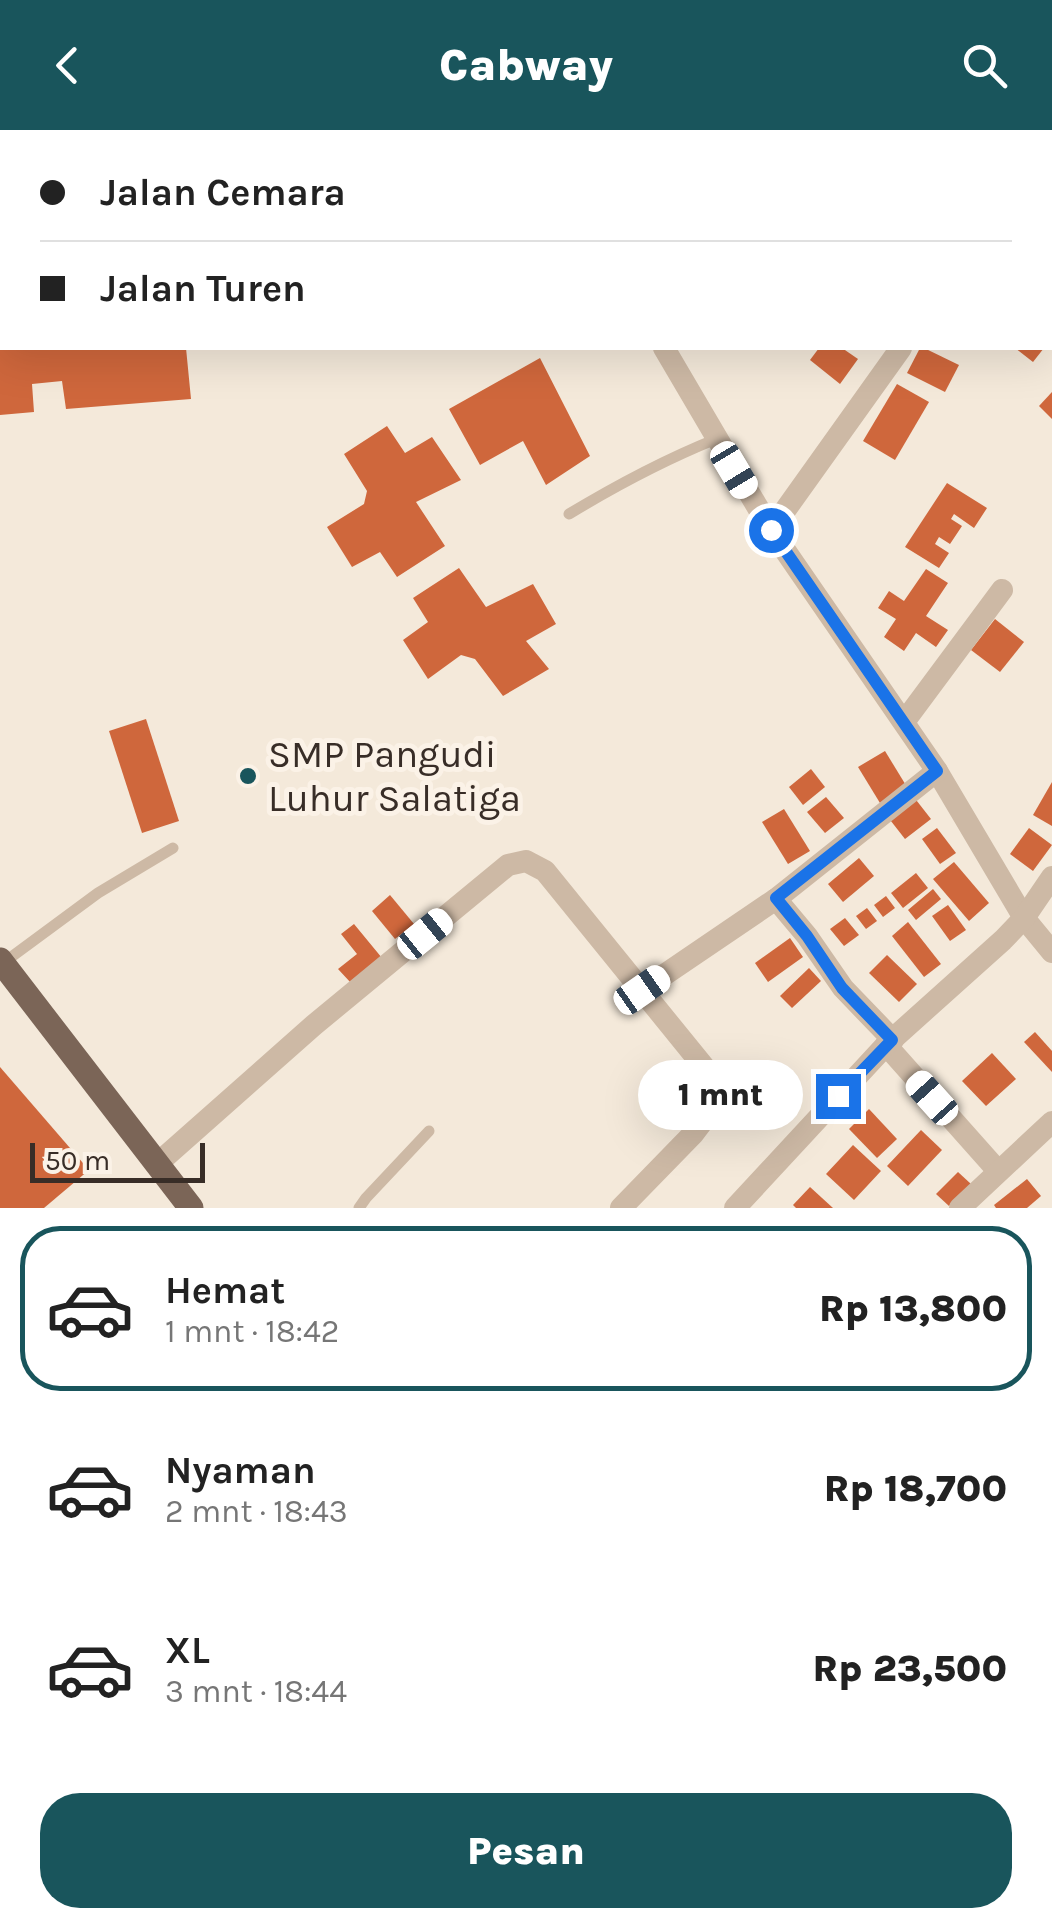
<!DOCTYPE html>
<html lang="id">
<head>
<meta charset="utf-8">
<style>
	:root { --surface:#fff; --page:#f2f2f2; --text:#222; --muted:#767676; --line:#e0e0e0; --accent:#19555c }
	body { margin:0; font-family:Karla,sans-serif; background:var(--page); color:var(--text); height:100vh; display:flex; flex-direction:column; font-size:38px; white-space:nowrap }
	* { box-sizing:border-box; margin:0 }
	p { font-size:32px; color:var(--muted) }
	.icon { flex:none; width:55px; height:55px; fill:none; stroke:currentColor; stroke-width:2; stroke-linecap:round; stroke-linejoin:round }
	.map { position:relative; height:1078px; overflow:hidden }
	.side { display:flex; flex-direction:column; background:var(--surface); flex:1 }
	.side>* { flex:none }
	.hud { position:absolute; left:0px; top:0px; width:1052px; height:220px; box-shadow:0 10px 40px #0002; display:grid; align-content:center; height:220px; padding:0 40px; background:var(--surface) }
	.scale { position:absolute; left:30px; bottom:25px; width:175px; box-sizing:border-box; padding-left:10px; border:5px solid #382d27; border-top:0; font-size:28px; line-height:35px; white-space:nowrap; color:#382d27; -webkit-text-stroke:8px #fbf2e7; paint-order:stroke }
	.end { position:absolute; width:45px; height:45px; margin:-22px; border:12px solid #1a73e8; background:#fff; box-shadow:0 0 0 5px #fff }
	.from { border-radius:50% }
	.bubble { position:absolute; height:70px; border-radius:35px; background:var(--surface); box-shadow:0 10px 40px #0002; font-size:32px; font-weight:800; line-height:70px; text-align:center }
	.car { position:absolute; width:30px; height:60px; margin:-30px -15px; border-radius:12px; box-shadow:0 0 8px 2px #0007; background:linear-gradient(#fff 24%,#345 0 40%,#fff 0 76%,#345 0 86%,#fff 0) }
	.hud b { display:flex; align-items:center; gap:35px; height:95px; font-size:38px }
	.hud b+b { border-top:2px solid var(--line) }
	.hud i { width:25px; height:25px; background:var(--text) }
	ul { padding:18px 0 0; list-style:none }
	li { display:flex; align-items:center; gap:30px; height:165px; margin:0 20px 15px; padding:0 20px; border:5px solid transparent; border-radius:40px }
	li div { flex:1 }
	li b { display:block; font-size:38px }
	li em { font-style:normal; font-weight:800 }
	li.on { border-color:var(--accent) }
	li>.icon { width:90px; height:90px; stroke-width:1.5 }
	.action { display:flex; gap:20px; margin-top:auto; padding:20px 40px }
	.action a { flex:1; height:115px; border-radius:40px; background:var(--accent); color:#fff; font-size:40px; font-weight:800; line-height:115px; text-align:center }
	header { display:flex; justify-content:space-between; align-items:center; height:130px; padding:0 40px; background:var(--accent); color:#fff; font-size:45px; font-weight:800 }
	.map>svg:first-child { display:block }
</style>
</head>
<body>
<header><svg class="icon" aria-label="back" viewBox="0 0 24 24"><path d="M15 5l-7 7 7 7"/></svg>Cabway<svg class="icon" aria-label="search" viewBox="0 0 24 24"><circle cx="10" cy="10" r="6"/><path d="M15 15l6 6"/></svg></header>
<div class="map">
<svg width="1052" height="1078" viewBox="0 0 1052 1078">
	<rect width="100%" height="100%" fill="#f4e9da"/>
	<g fill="#cf673c">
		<path d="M0,218H186L191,269L66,279L62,251L32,254L34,282L0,285Z"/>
		<path d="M819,218H842L858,229L840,254L810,230Z"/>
		<path d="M920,218H924L959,235L945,262L907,243Z"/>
		<path d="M1015,218H1044L1033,232Z"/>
		<path d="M540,228L590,326L546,355L523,311L480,335L449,279Z"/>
		<path d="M897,254L929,272L895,330L863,311Z"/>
		<path d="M1052,262V289L1039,276Z"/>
		<path d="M387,296L405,323L432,307L461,350L416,372L445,416L397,447L380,422L352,437L327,397L364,374L367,361L344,324Z"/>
		<path d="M947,353L987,378L974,398L954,384L951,389L962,396L950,414L939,407L935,414L949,423L939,438L905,417Z"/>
		<path d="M459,438L486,477L533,454L556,494L526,511L549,539L503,566L475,529L461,525L428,549L403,510L428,492L413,468Z"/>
		<path d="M926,439L948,453L926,486L948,500L936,517L916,503L904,521L884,507L896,489L878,478L889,461L904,471Z"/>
		<path d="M995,489L1024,512L1000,542L971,520Z"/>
		<path d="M146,589L179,691L142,703L109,601Z"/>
		<path d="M885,621L907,657L880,673L858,637Z"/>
		<path d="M811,639L825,657L803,675L789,657Z"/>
		<path d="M1052,652V696L1033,685Z"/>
		<path d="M913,666L931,689L905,709L887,686Z"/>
		<path d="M826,667L844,688L825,703L807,682Z"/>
		<path d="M784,679L810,721L788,734L762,692Z"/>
		<path d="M937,698L956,723L940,734L922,709Z"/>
		<path d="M1029,698L1052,715L1033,741L1010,724Z"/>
		<path d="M859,728L874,746L843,772L828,754Z"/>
		<path d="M954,732L989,773L969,791L933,749Z"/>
		<path d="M916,743L928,758L903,778L891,763Z"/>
		<path d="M933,759L941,769L916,790L908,780Z"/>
		<path d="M390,765L414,794L395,809L372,781Z"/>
		<path d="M886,766L895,778L883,787L874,775Z"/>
		<path d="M948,775L966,800L950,811L932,786Z"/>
		<path d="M867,778L877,791L866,799L856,786Z"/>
		<path d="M845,788L859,805L844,816L830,799Z"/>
		<path d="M908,792L941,834L924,847L892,806Z"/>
		<path d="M354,794L382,828L351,853L338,839L357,824L341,804Z"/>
		<path d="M790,808L803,827L768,852L755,833Z"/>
		<path d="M887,825L917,854L899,872L869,843Z"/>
		<path d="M809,838L821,851L792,878L780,866Z"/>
		<path d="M1035,902L1052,921V942L1024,912Z"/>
		<path d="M992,923L1016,949L986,976L962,951Z"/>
		<path d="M0,937L89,1040L44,1078H0Z"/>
		<path d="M869,979L897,1009L877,1028L849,999Z"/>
		<path d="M921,1000L942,1020L908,1056L887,1036Z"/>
		<path d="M853,1015L881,1041L854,1070L826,1044Z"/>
		<path d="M958,1042L971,1054L949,1076L936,1064Z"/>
		<path d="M1027,1049L1041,1066L1027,1078H996L994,1075Z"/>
		<path d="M810,1057L833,1078H796L793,1075Z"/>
	</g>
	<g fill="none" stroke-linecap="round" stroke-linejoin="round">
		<g stroke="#cdb9a5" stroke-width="11">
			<path d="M569,384C617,355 664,330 716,309"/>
			<path d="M3,833L98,763L173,718"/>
			<path d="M359,1078L366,1068L429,1001"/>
		</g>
		<g stroke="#cdb9a5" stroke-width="22">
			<path d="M541,0L542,2"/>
			<path d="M824,0L827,2"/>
			<path d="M1048,2L1050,0"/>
			<path d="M1050,186L1052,188"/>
			<path d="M664,218L771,400L937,641L1024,788L1052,822"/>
			<path d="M771,400L901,218"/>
			<path d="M904,592L1002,460"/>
			<path d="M776,769L807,806L843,858L893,910"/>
			<path d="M642,860L776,769L937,641"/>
			<path d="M886,915L998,1041"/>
			<path d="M157,1034L314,895L508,735L526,731L545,741L713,948L716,960L712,979L693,1004L621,1078"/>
			<path d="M735,1078L886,915L1003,810L1024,788L1052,747"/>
			<path d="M960,1078L1052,992"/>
		</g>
		<path stroke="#7b6557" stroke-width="25" d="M0,830L191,1078"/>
	</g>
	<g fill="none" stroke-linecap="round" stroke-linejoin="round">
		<path stroke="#1a73e8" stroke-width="12" d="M771,400L937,641L776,768L807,806L842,858L892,910L838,966"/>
	</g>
	<circle fill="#19555c" stroke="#fbf2e7" stroke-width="4" cx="248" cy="646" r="10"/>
	<g text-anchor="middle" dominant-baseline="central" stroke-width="10" stroke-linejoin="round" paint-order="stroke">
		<g font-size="38" fill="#382d27" stroke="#fbf2e7" text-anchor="start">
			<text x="268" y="624">SMP Pangudi<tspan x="268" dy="44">Luhur Salatiga</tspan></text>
		</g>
	</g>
</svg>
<div class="scale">50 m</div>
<i class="end from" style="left:771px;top:400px"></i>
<i class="end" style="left:838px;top:966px"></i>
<div class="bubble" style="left:638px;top:930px;width:165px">1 mnt</div>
<i class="car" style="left:734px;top:340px;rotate:149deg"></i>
<i class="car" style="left:425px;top:804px;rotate:51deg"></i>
<i class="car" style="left:642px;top:860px;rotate:55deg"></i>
<i class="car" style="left:932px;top:968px;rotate:318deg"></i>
<div class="hud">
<b><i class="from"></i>Jalan Cemara</b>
<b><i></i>Jalan Turen</b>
</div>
</div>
<section class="side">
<ul>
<li class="on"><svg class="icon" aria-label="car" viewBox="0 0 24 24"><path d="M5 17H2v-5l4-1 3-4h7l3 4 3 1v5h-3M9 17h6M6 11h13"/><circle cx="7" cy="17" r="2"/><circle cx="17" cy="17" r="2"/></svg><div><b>Hemat</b><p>1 mnt · 18:42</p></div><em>Rp 13,800</em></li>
<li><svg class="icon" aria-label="car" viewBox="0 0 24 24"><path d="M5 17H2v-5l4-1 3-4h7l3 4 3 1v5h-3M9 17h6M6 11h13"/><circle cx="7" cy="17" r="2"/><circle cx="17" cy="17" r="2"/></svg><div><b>Nyaman</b><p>2 mnt · 18:43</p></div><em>Rp 18,700</em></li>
<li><svg class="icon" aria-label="car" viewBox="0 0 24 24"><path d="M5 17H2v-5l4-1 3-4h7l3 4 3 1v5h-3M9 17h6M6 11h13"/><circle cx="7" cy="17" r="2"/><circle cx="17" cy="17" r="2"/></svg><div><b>XL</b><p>3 mnt · 18:44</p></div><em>Rp 23,500</em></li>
</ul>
<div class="action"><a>Pesan</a></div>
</section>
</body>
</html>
